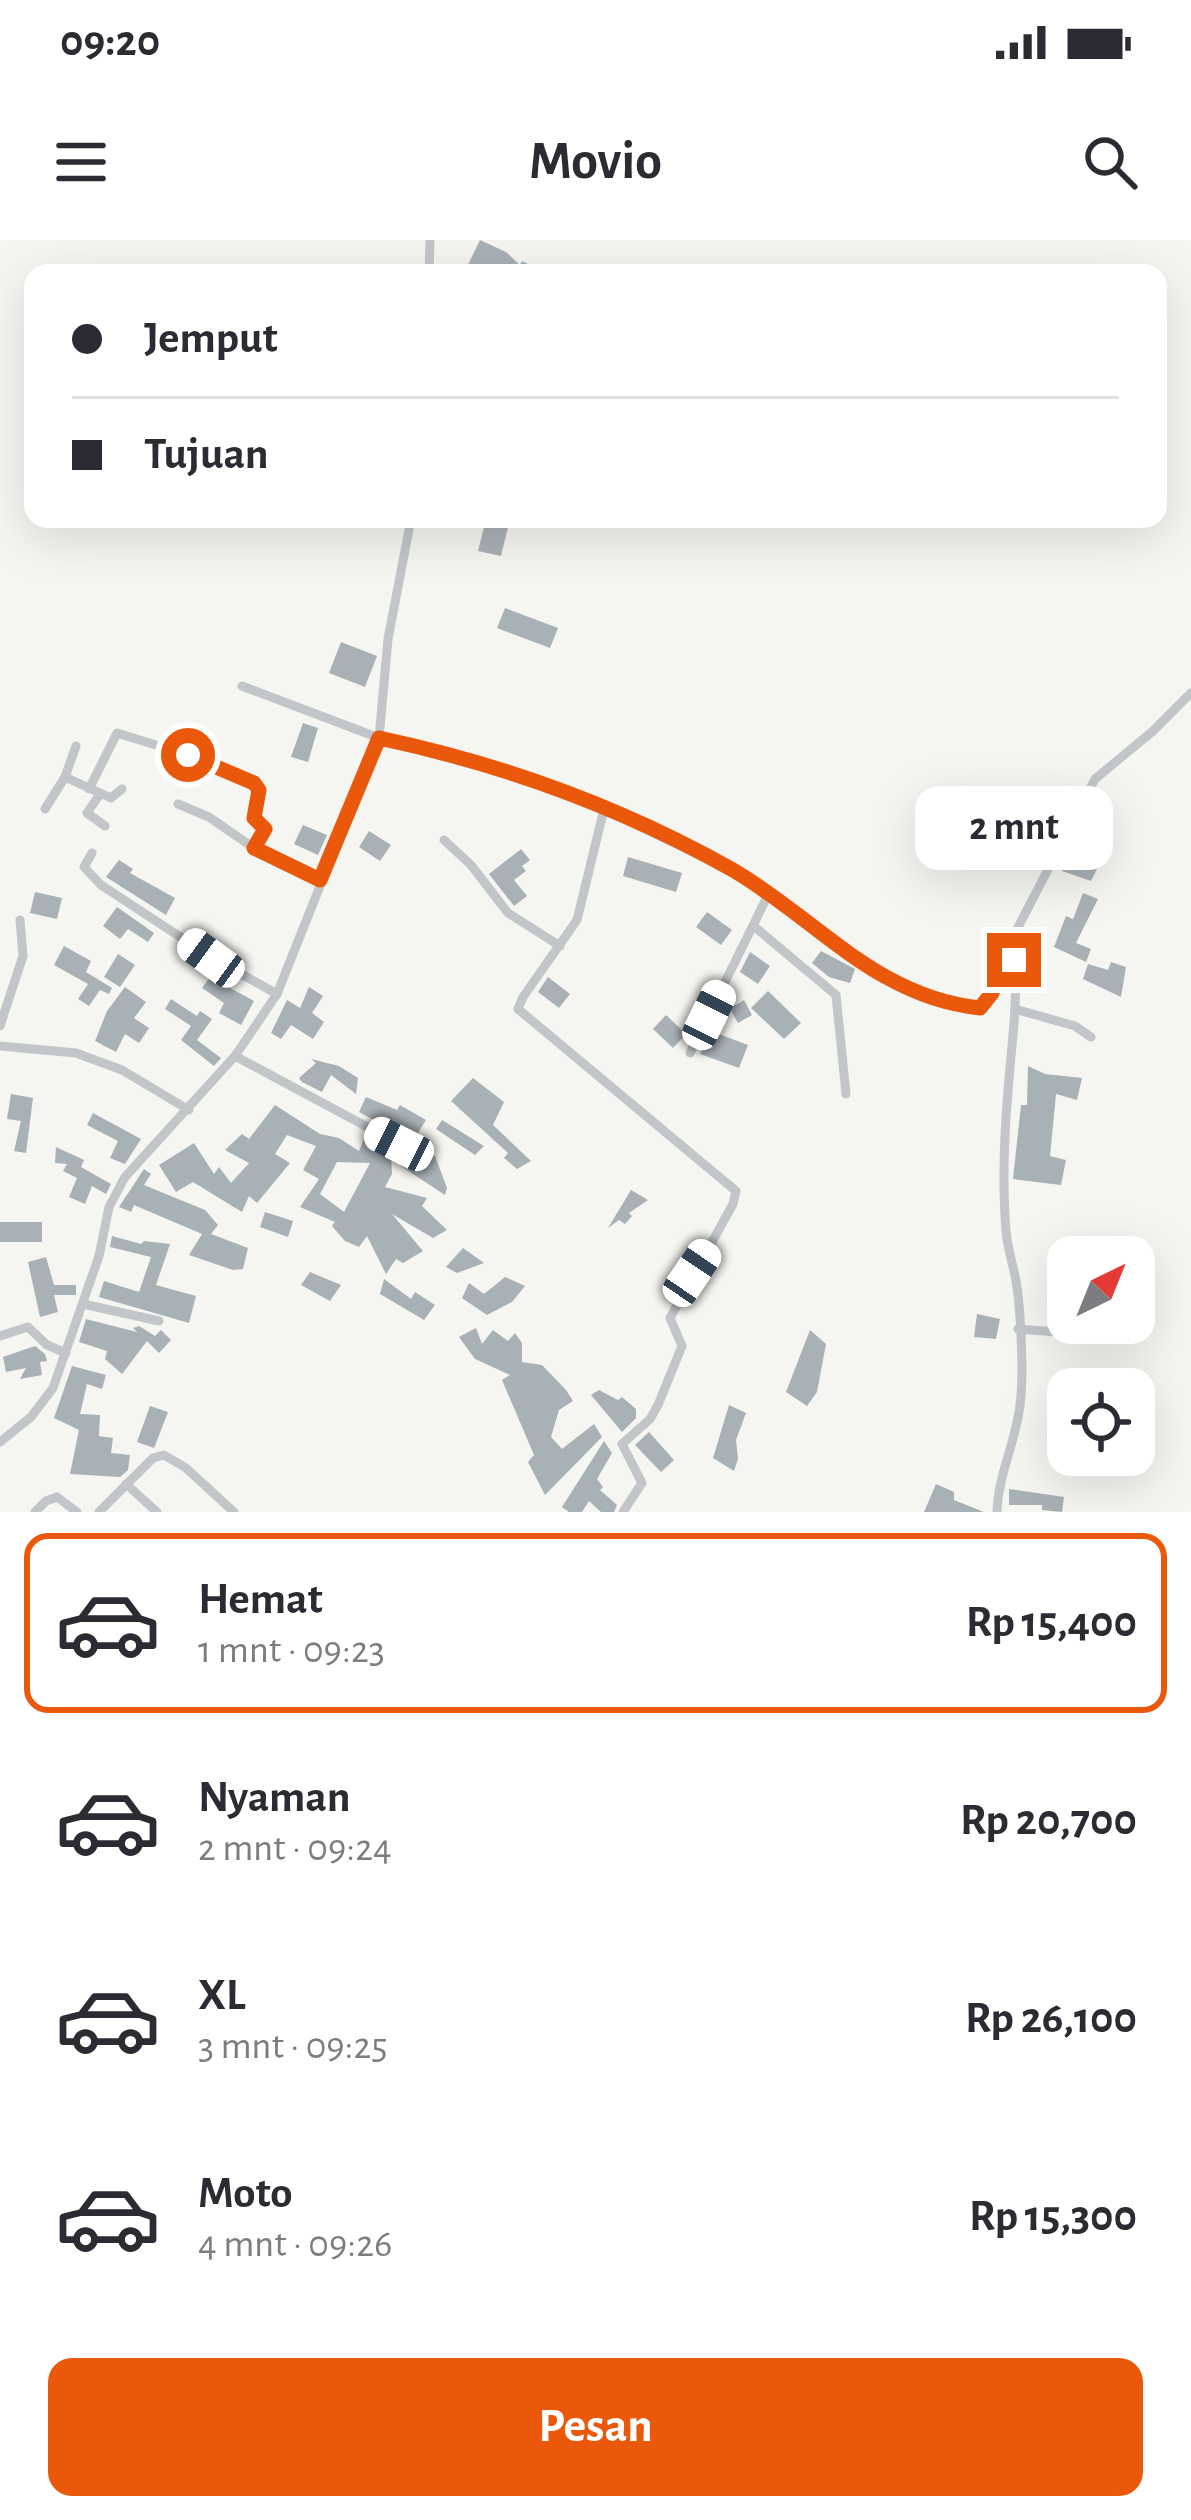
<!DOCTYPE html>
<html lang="id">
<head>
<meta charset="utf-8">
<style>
	:root { --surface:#fff; --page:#f7f7f7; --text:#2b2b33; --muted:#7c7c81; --line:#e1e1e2; --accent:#ea580c }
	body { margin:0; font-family:"Alegreya Sans",sans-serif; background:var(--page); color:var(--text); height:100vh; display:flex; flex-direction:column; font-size:45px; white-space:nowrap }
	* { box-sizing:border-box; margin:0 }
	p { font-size:39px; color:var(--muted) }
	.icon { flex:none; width:66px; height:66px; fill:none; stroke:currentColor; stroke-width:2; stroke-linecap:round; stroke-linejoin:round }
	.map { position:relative; height:1272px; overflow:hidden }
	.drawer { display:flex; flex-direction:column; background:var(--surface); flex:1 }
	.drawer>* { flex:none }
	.hud { position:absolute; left:24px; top:24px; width:1143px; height:264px; border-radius:24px; box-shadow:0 12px 48px #0002; display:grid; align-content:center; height:264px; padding:0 48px; background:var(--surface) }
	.needle { width:78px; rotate:43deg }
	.controls { position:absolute; left:1047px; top:996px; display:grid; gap:24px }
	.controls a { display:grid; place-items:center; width:108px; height:108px; border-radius:24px; background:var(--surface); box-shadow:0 12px 48px #0002; font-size:60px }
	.end { position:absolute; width:54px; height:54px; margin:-27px; border:15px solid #ea580c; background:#fff; box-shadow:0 0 0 6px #fff }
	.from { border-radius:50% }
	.bubble { position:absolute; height:84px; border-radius:24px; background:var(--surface); box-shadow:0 12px 48px #0002; font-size:39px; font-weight:700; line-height:84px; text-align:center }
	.car { position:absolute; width:36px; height:72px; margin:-36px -18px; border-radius:15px; box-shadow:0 0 9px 3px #0007; background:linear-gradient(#fff 24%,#345 0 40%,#fff 0 76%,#345 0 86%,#fff 0) }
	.hud b { display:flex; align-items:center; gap:42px; height:114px; font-size:45px }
	.hud b+b { border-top:3px solid var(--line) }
	.hud i { width:30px; height:30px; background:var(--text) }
	ul { padding:21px 0 0; list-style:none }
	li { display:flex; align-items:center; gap:36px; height:180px; margin:0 24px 18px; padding:0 24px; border:6px solid transparent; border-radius:24px }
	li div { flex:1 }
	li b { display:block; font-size:45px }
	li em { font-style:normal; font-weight:700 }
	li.current { border-color:var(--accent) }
	li>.icon { width:108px; height:108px; stroke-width:1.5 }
	.button { display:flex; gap:24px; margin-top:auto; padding:24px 48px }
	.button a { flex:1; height:138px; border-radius:24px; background:var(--accent); color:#fff; font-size:48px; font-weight:700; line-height:138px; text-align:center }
	.status { display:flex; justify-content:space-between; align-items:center; height:84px; padding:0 60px; background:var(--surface); direction:ltr }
	.status svg { height:33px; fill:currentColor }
	header { display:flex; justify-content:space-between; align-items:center; height:156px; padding:0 48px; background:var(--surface); font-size:54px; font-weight:700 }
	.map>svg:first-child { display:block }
</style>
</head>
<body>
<div class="status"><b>09:20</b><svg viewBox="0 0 49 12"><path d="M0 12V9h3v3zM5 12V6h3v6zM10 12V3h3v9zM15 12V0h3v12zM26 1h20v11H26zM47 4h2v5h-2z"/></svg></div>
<header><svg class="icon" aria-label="menu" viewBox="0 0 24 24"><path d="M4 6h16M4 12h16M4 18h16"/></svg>Movio<svg class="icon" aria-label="search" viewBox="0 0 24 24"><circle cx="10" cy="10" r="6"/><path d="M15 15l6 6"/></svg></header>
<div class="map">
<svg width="1191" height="1272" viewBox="0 0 1191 1272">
	<rect width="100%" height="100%" fill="#f5f5f1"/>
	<g fill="#a8b1b6" fill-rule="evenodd">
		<path d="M480,0L506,12L520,25L522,21L546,33H464Z"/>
		<path d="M486,279H510L501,316L478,311Z"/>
		<path d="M505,368L558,388L550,408L497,388Z"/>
		<path d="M341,402L377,416L365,447L329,433Z"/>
		<path d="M303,483L318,488L308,522L291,517Z"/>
		<path d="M303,585L327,595L318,615L294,604Z"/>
		<path d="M369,591L391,605L380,621L359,607Z"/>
		<path d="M521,609L530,620L522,626L526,631L514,640L527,656L514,666L489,634Z"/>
		<path d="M1069,612L1100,623L1091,641L1062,631Z"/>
		<path d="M628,617L682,633L676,652L623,636Z"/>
		<path d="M119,620L133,629L130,633L175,658L166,675L106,637Z"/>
		<path d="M35,652L62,658L57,679L30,673Z"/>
		<path d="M1083,653L1098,659L1076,703L1091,709L1086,722L1054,707L1066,676L1073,679Z"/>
		<path d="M117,667L154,693L148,702L128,689L120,699L103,686Z"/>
		<path d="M707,672L732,690L721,705L696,687Z"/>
		<path d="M64,706L91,721L86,732L112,748L109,754L100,750L89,766L78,759L88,744L54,725Z"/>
		<path d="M821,711L855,729L850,743L829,737L812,723Z"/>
		<path d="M750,712L770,726L758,744L740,732Z"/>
		<path d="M118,714L135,725L120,747L104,737Z"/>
		<path d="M1111,722L1126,727L1121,757L1083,739L1088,724L1108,730Z"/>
		<path d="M215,730L226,736L221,743L254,761L241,785L219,773L224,763L202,748Z"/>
		<path d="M548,737L570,754L559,768L538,752Z"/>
		<path d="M125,747L146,762L134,778L149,788L139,803L125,794L116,812L95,801L107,771Z"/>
		<path d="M309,747L323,756L312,773L324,782L313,799L291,785L281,799L271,793L287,760L300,768Z"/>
		<path d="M768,751L801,783L784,799L751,768Z"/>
		<path d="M171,759L197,776L200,771L212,779L197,800L221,818L214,826L181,800L191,786L165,769Z"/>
		<path d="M744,760L752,775L738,783L729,767L719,794L748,805L739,828L700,814L726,761L736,765Z"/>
		<path d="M666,775L686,794L673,808L653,789Z"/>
		<path d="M311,819L339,826L358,838L356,854L331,835L322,852L302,842L299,838L316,823Z"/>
		<path d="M1028,826L1045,834L1082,838L1077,860L1056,854L1050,916L1066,920L1061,945L1013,939L1021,865H1027Z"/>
		<path d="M473,838L504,862L493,885L531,921L517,929L504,918L508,913L451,861Z"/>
		<path d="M11,854L33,858L26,913L14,911L21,881L7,879Z"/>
		<path d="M366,857L397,870L400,865L426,880L413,901L359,872Z"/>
		<path d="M275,865L320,894L339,898L359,911L365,896L391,910L392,934L385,947L427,958L422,966L447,990L433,998L392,974L423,1011L403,1023L396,1019L386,1034L367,996L359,1007L345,1001L332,986L335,982L300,967L319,939L303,930L316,906L287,895L275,914L290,923L257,963L249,956L242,972L193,942L176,952L159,925L194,903L214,934L219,927L231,943L249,923L225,910L242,894L249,899ZM337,922L370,923L344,972L320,954Z"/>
		<path d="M93,873L141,899L125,924L110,918L118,901L87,885Z"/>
		<path d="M442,880L484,906L475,915L436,889Z"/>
		<path d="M56,907L84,920L81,927L111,944L106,954L92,946L85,964L69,957L77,938L63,931L67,924L55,923Z"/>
		<path d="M426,908L435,916L447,948L445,955L401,926L409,910Z"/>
		<path d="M144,929L151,934L144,945L205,970L218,985L211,994L248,1008L243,1029L233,1030L189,1015L202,994L134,965L131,972L119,967Z"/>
		<path d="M631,950L648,960L629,973L632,976L625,984L619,980L608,988Z"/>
		<path d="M265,972L293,981L288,997L260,987Z"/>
		<rect x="0" y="982" width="42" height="20"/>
		<path d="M112,996L141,1004L144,1001L170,1004L156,1045L196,1056L189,1083L99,1057L104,1041L139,1052L151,1017L110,1007Z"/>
		<path d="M463,1008L484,1023L457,1033L446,1027Z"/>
		<path d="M46,1017L54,1045H76V1055H54L58,1072L40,1077L28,1022Z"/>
		<path d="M310,1032L341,1045L330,1061L301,1045Z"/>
		<path d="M505,1037L525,1046L512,1062L487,1075L462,1058L469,1043L484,1054Z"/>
		<path d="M384,1039L411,1059L415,1052L435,1065L424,1080L380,1054Z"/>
		<path d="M977,1074L1000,1079L996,1099L974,1097Z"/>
		<path d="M86,1079L137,1092L133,1088L139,1086L155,1096L161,1090L171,1100L159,1113L147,1101L122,1134L105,1119L107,1111L79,1102Z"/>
		<path d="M476,1088L482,1104L493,1090L508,1101L515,1093L522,1103V1122L542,1125L566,1150L573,1161L559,1170L551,1197L562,1209L594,1184L602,1197L545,1255L528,1222L534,1215L502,1140L510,1135L475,1119L459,1097Z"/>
		<path d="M810,1090L826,1104L817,1152L807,1166L786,1152Z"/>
		<path d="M35,1106L45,1114L47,1121L40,1122L42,1135L20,1139L26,1128L6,1132L3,1117Z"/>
		<path d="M72,1126L106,1135L102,1149L87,1144L80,1174L100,1175L99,1196L113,1198L111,1213L130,1215L128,1230L120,1237L70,1234L79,1190L54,1178Z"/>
		<path d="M599,1150L618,1160L622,1157L636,1169V1178L622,1192L591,1155Z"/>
		<path d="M729,1165L746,1173L736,1200L738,1219L734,1231L713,1218Z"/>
		<path d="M150,1166L168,1172L154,1208L137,1202Z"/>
		<path d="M649,1192L674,1220L661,1232L635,1205Z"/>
		<path d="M604,1201L612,1213L597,1239L603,1247L600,1250L617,1265L614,1272H601L589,1261L582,1272H569L562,1267Z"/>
		<path d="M936,1244L954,1252V1260L984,1272H924Z"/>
		<path d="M1009,1249L1064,1257L1062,1272L1042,1270V1265H1009Z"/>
	</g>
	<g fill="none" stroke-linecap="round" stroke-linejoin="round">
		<g stroke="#c2c6c9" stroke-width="9">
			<path d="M429,33L430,0"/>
			<path d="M242,446L379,498L488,524L584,560L735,632L885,739L951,763L979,768L992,753L1015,693L1095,539L1153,491L1191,453"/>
			<path d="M65,537L111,558L122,549"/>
			<path d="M89,549L117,493L188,515L257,546L254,578L265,589L254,608"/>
			<path d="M100,554L87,573L105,586"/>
			<path d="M178,564L209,577L254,608L320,640"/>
			<path d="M45,569L65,537L76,506"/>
			<path d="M604,569L577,680L523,757L518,769L736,951L733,964L670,1078L682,1106L658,1165L650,1179L622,1204L642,1243L623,1272"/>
			<path d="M444,600L471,625L508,673L560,706"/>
			<path d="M92,613L84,627L101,645L211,717L277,754"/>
			<path d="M756,688L836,755L846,854"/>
			<path d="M1015,769L1075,786L1091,797"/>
			<path d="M0,786L23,716L20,680"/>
			<path d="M0,806L76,813L122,830L189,870"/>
			<path d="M690,813L769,653"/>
			<path d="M235,816L399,904"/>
			<path d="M83,1064L159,1081"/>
			<path d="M1018,1089L1082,1094"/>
			<path d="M0,1096L28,1087L47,1105L66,1113"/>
			<path d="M0,1202L31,1177L53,1148L99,1016L109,967L125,937L235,816L277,754L379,498L388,399L411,279"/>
			<path d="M126,1244L157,1272"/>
			<path d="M35,1272L46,1261L57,1257L77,1272"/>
			<path d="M99,1272L153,1218L164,1215L186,1228L234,1272"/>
			<path d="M997,1272C998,1235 1016,1201 1020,1165C1024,1136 1021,1065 1015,1036C1012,1021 1007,1006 1006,991C1001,929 1006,868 1012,806C1015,774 1019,737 1009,706"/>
		</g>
	</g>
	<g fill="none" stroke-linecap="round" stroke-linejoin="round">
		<path stroke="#ea580c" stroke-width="15" d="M188,515L254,543L259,550L254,578L265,589L254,608L320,640L379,498C502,524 623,568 733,630C818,680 876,757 980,768L992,753L1009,706L1014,720"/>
	</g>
</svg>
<div class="controls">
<a><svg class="needle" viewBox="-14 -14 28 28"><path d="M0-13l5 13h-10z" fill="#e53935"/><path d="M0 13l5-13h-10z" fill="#7c7c81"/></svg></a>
<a><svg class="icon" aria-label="locate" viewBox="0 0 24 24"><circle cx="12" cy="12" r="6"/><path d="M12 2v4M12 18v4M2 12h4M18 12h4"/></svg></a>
</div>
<i class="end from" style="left:188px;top:515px"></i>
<i class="end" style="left:1014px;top:720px"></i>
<div class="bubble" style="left:915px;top:546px;width:198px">2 mnt</div>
<i class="car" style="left:211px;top:718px;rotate:306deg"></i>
<i class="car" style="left:709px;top:775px;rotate:26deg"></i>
<i class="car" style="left:399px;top:904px;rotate:297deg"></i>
<i class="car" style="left:692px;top:1033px;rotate:34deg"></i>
<div class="hud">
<b><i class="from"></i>Jemput</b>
<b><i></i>Tujuan</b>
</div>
</div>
<section class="drawer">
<ul>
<li class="current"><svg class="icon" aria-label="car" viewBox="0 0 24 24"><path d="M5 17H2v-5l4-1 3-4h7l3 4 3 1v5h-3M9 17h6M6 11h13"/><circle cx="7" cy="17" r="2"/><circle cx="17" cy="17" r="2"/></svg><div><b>Hemat</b><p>1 mnt · 09:23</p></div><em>Rp 15,400</em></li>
<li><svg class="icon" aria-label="car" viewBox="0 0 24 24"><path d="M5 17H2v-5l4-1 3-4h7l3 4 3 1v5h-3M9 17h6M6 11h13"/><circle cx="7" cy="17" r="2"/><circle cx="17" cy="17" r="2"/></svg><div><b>Nyaman</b><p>2 mnt · 09:24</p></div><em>Rp 20,700</em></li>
<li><svg class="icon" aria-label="car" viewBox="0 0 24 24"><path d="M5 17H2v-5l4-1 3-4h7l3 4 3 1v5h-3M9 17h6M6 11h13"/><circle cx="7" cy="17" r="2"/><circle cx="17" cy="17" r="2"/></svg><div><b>XL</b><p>3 mnt · 09:25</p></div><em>Rp 26,100</em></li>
<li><svg class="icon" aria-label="car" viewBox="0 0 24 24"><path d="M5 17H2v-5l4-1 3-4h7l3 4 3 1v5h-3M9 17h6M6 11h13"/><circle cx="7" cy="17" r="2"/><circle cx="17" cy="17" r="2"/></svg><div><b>Moto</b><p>4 mnt · 09:26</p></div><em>Rp 15,300</em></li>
</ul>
<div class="button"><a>Pesan</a></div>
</section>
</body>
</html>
